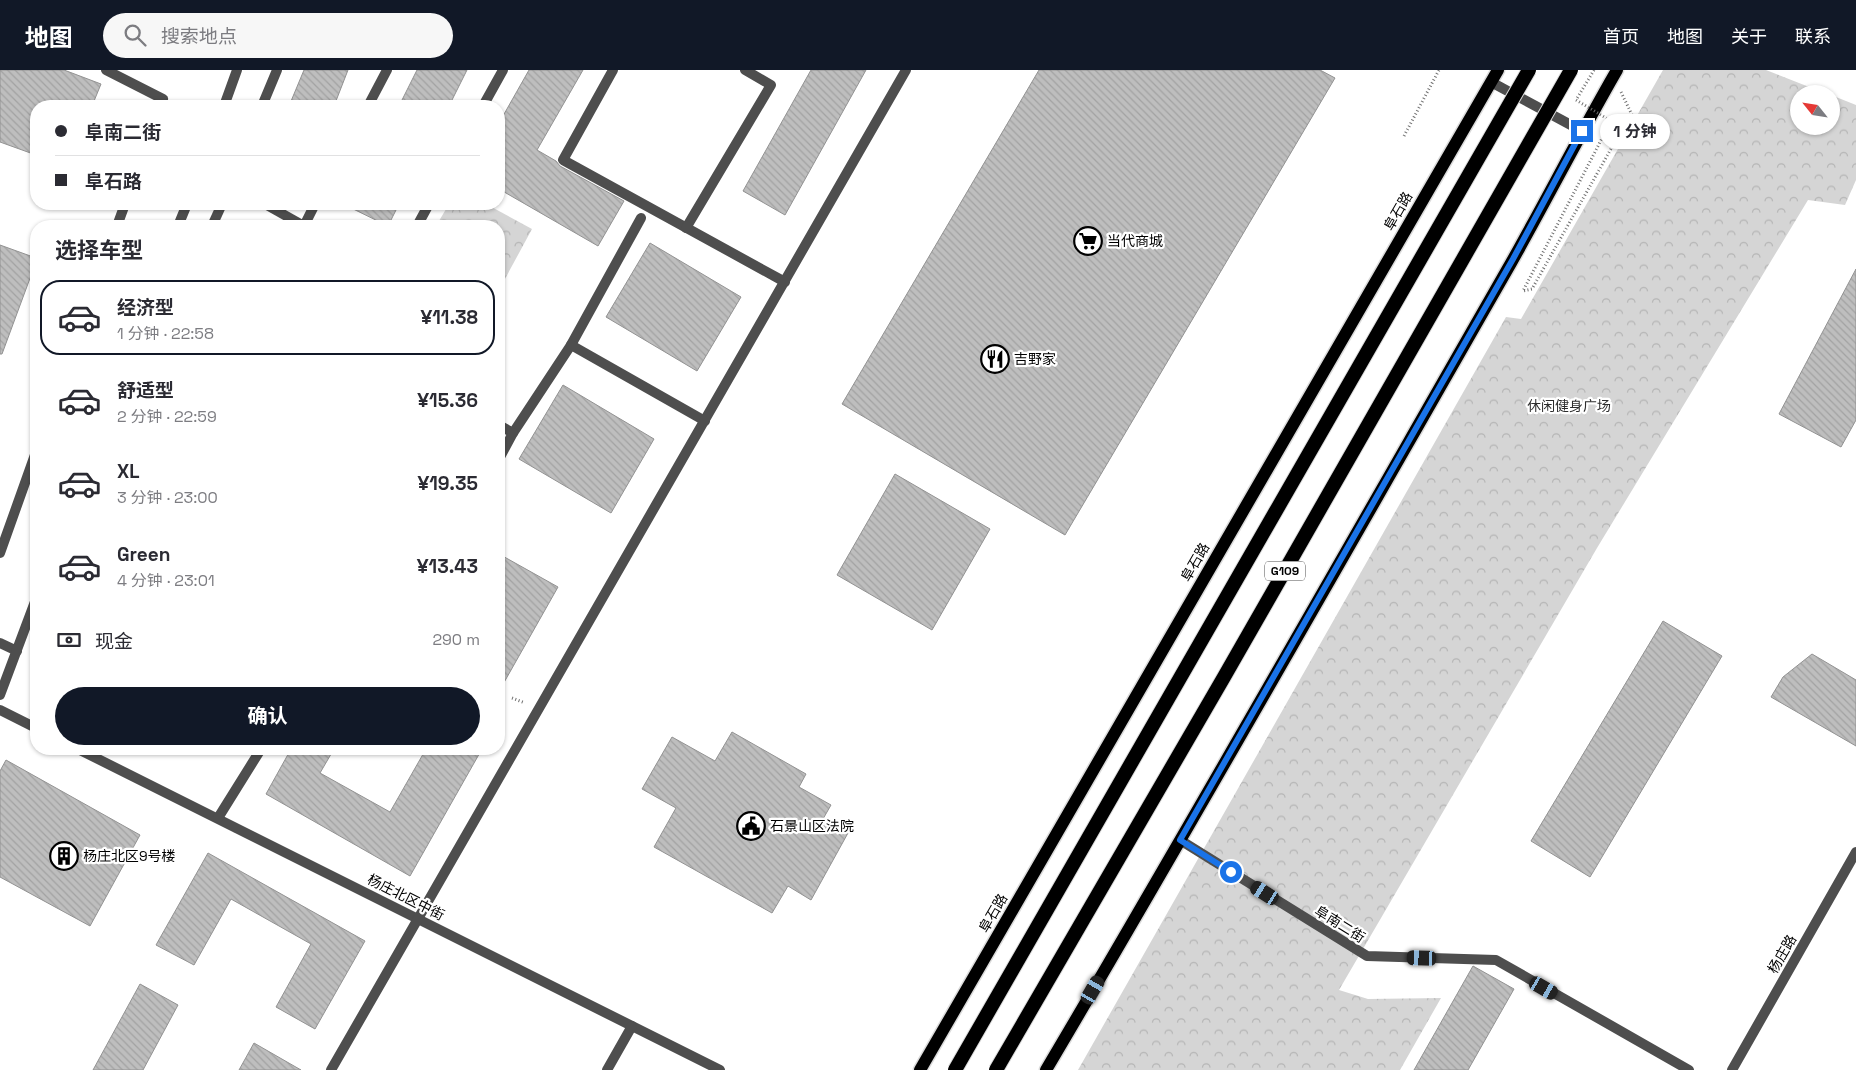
<!DOCTYPE html>
<html lang="zh">
<head>
<meta charset="utf-8">
<style>
	:root { --surface:#fff; --page:#f7f7f7; --text:#2b2b33; --muted:#7c7c81; --line:#e1e1e2; --accent:#111827 }
	body { margin:0; font-family:"Space Grotesk","Noto Sans SC",sans-serif; background:var(--page); color:var(--text); height:100vh; display:flex; flex-direction:column; font-size:19px; white-space:nowrap }
	* { box-sizing:border-box; margin:0 }
	p { font-size:16px; color:var(--muted) }
	.icon { flex:none; width:28px; height:28px; fill:none; stroke:currentColor; stroke-width:2; stroke-linecap:round; stroke-linejoin:round }
	.map { position:relative; flex:1; overflow:hidden }
	.panel { position:absolute; left:30px; top:150px; width:475px; height:535px; display:flex; flex-direction:column; background:var(--surface); border-radius:20px; box-shadow:0 1px 4px #0004 }
	.panel>* { flex:none }
	.banner { position:absolute; left:30px; top:30px; width:475px; height:110px; border-radius:20px; box-shadow:0 1px 4px #0004; display:grid; align-content:center; height:110px; padding:0 25px; background:var(--surface) }
	.needle { width:32px; rotate:300deg }
	.tools { position:absolute; left:1790px; top:15px; display:grid; gap:10px }
	.tools a { display:grid; place-items:center; width:50px; height:50px; border-radius:50%; background:var(--surface); box-shadow:0 1px 4px #0004; font-size:25px }
	.end { position:absolute; width:22px; height:22px; margin:-11px; border:6px solid #1a73e8; background:#fff; box-shadow:0 0 0 2px #fff }
	.from { border-radius:50% }
	.bubble { position:absolute; height:35px; border-radius:18px; background:var(--surface); box-shadow:0 1px 4px #0004; font-size:16px; font-weight:700; line-height:35px; text-align:center }
	.car { position:absolute; width:15px; height:30px; margin:-15px -8px; border-radius:6px; box-shadow:0 0 4px 1px #0007; background:linear-gradient(#222 24%,#8ab4d8 0 40%,#222 0 76%,#8ab4d8 0 86%,#222 0) }
	.banner b { display:flex; align-items:center; gap:18px; height:48px; font-size:19px }
	.banner b+b { border-top:1px solid var(--line) }
	.banner i { width:12px; height:12px; background:var(--text) }
	ul { padding:0; list-style:none }
	li { display:flex; align-items:center; gap:15px; height:75px; margin:0 10px 8px; padding:0 15px; border:2px solid transparent; border-radius:20px }
	li div { flex:1 }
	li b { display:block; font-size:19px }
	li em { font-style:normal; font-weight:700 }
	li.active { border-color:var(--accent) }
	li>.icon { width:45px; height:45px; stroke-width:1.5 }
	h2 { padding:0 25px; font-size:22px; line-height:60px }
	.pay { display:flex; align-items:center; gap:12px; height:55px; padding:0 25px; font-size:19px }
	.pay p { margin-inline-start:auto }
	.action { display:flex; gap:10px; margin-top:auto; padding:10px 25px }
	.action a { flex:1; height:58px; border-radius:30px; background:var(--accent); color:#fff; font-size:20px; font-weight:700; line-height:58px; text-align:center }
	header { display:flex; align-items:center; gap:30px; box-sizing:border-box; height:70px; padding:0 25px; background:var(--accent); color:#fff }
	header strong { font-size:24px }
	nav { display:flex; gap:28px; margin-inline-start:auto; font-size:18px }
	.search { width:350px; height:45px; background:var(--page); display:flex; align-items:center; gap:12px; box-sizing:border-box; padding:0 18px; border-radius:28px; color:var(--muted); font-size:19px }
	.map>svg:first-child { display:block }
</style>
</head>
<body>
<header>
<strong>地图</strong>
<div class="search"><svg class="icon" aria-label="search" viewBox="0 0 24 24"><circle cx="10" cy="10" r="6"/><path d="M15 15l6 6"/></svg>搜索地点</div>
<nav><a>首页</a><a>地图</a><a>关于</a><a>联系</a></nav>
</header>
<div class="map">
<svg width="1856" height="1000" viewBox="0 0 1856 1000">
	<defs>
		<pattern id="forest-crowns" width="20" height="18" patternUnits="userSpaceOnUse" patternTransform="scale(1.25)"><rect width="20" height="18" fill="#d5d5d5"/><path d="M2 6a3 3 0 1 1 6 0M12 15a3 3 0 1 1 6 0" fill="none" stroke="#b5b5b5"/></pattern>
		<pattern id="building-back-hatch" width="6" height="6" patternUnits="userSpaceOnUse" patternTransform="scale(1.25)"><rect width="6" height="6" fill="#bebebe"/><path d="M-1 5l2 2M0 0l6 6M5-1l2 2" fill="none" stroke="#a2a2a2"/></pattern>
	</defs>
	<rect width="100%" height="100%" fill="#fff"/>
	<g fill="url(#forest-crowns)">
		<path d="M1663,0H1766L1827,24H1799V56H1831V25L1856,35V110L1845,135L1808,130L1597,478L1339,920L1368,929L1441,928L1400,1000H1078L1506,247L1521,249Z"/>
		<path d="M449,134H486L532,159L499,220V156H436Z"/>
	</g>
	<g fill="url(#building-back-hatch)" stroke="#929292">
		<path d="M0,0H64L101,14L92,36H36V85L0,72Z"/>
		<path d="M304,0H348L334,36H289Z"/>
		<path d="M417,0H467L449,36H399Z"/>
		<path d="M529,0H583L537,80L556,91L560,96L624,131L598,176L499,119V53Z"/>
		<path d="M811,0H866L785,145L743,121Z"/>
		<path d="M1039,0H1320L1335,8L1065,465L842,334Z"/>
		<path d="M343,134H399L388,156Z"/>
		<path d="M650,173L741,227L697,301L606,247Z"/>
		<path d="M0,175L36,188V192L2,284H0Z"/>
		<path d="M1856,199V350L1841,377L1779,344Z"/>
		<path d="M563,315L654,369L611,443L519,389Z"/>
		<path d="M895,404L990,459L932,560L837,505Z"/>
		<path d="M499,484L558,517L502,616L499,615Z"/>
		<path d="M1663,551L1722,586L1590,807L1531,771Z"/>
		<path d="M1812,584L1856,610V676L1771,627L1783,607Z"/>
		<path d="M732,662L806,704L799,717L831,735L823,749L848,763L811,830L788,816L772,843L654,777L676,738L642,719L672,667L715,691Z"/>
		<path d="M291,679H334L320,703L390,742L426,679H482L410,806L266,724Z"/>
		<path d="M6,690L140,765L90,856L0,807V701Z"/>
		<path d="M208,783L365,871L315,959L276,937L311,874L231,829L194,895L156,875Z"/>
		<path d="M1473,896L1514,919L1468,1000H1414Z"/>
		<path d="M140,914L178,935L143,1000H93Z"/>
		<path d="M254,973L301,1000H239Z"/>
	</g>
	<g fill="none" stroke-linecap="round" stroke-linejoin="round">
		<defs>
			<g id="primary">
				<path d="M920,1000L1498,0"/>
				<path d="M1046,1000C1204,733 1357,462 1511,193C1547,129 1580,64 1617,0"/>
			</g>
		</defs>
		<use href="#primary" stroke="#dbdbdb" stroke-width="15"/>
		<g stroke="#707070" stroke-width="3" stroke-dasharray="1 2.5" stroke-linecap="butt">
			<path d="M1611,51L1523,221L1532,219L1616,70L1633,47L1621,22"/>
			<path d="M1404,66L1439,0"/>
			<path d="M512,628L525,633"/>
		</g>
		<g stroke="#4e4e4e" stroke-width="10">
			<path d="M106,0L163,29L160,36"/>
			<path d="M613,0L563,90L785,212"/>
			<path d="M224,36L237,0"/>
			<path d="M262,36L277,0"/>
			<path d="M368,36L387,0"/>
			<path d="M483,36L503,0"/>
			<path d="M265,134L304,156"/>
			<path d="M117,156L125,134"/>
			<path d="M178,156L187,134"/>
			<path d="M212,156L222,134"/>
			<path d="M304,156L315,134"/>
			<path d="M417,156L429,134"/>
			<path d="M686,158L771,15L745,0"/>
			<path d="M571,275L641,148"/>
			<path d="M499,355L513,363L571,275L705,351"/>
			<path d="M499,389L513,363"/>
			<path d="M0,483L36,382"/>
			<path d="M0,573L17,581"/>
			<path d="M499,622L500,623"/>
			<path d="M0,625L36,529"/>
			<path d="M0,640L36,658"/>
			<path d="M78,679L720,1000"/>
			<path d="M218,748L261,679"/>
			<path d="M1180,770L1367,886L1496,890L1689,1000"/>
			<path d="M331,1000L906,0"/>
			<path d="M607,1000L632,956"/>
		</g>
		<g stroke="#4e4e4e" stroke-width="10">
			<path d="M1491,12L1582,61"/>
			<path d="M1732,1000L1856,782"/>
		</g>
		<use href="#primary" stroke="#000" stroke-width="12"/>
		<defs>
			<g id="trunk-bridge">
				<path d="M955,1000L1529,0"/>
				<path d="M996,1000L1224,607L1571,0"/>
			</g>
		</defs>
		<use href="#trunk-bridge" stroke="#dbdbdb" stroke-width="16" stroke-linecap="butt"/>
		<path stroke="#707070" stroke-width="3" stroke-dasharray="1 2.5" stroke-linecap="butt" d="M1594,0L1576,30L1611,51"/>
		<use href="#trunk-bridge" stroke="#000" stroke-width="14"/>
	</g>
	<g fill="none" stroke-linecap="round" stroke-linejoin="round">
		<path stroke="#1a73e8" stroke-width="6" d="M1231,802L1180,770L1513,189L1582,61"/>
	</g>
	<defs>
		<symbol id="supermarket-ring" viewBox="-11 -11 22 22"><circle r="9.5" fill="#fff" stroke="#000" stroke-width="1.5"/><path d="M-6-5.5h2.5l.6 2H6L4.5 2H-2.5L-4.4-4H-6ZM-1.5 3.2a1.3 1.3 0 1 0 .1 0ZM3 3.2a1.3 1.3 0 1 0 .1 0Z" fill="#000"/></symbol>
		<symbol id="restaurant-ring" viewBox="-11 -11 22 22"><circle r="9.5" fill="#fff" stroke="#000" stroke-width="1.5"/><path d="M-5-6h1v4h1v-4h1v4h1v-4h1v5L-1.5 .5V6h-2V.5L-5-1ZM5-6V6H3V1.5H1.5Q1.5-4 5-6Z" fill="#000"/></symbol>
		<symbol id="civic-ring" viewBox="-11 -11 22 22"><circle r="9.5" fill="#fff" stroke="#000" stroke-width="1.5"/><path d="M-.6-6.5H3V-4.5H.6V-3L4-1V1h2V6H-6V1h2V-1L-.6-3ZM-1.2 2.5V6h2.4V2.5Z" fill="#000"/></symbol>
		<symbol id="building-ring" viewBox="-11 -11 22 22"><circle r="9.5" fill="#fff" stroke="#000" stroke-width="1.5"/><path d="M-4-6H4V6H1V3H-1V6H-4ZM-2.5-4.3h1.7v1.8h-1.7ZM.8-4.3h1.7v1.8H.8ZM-2.5-1h1.7V.8h-1.7ZM.8-1h1.7V.8H.8Z" fill="#000"/></symbol>
	</defs>
	<g fill-rule="evenodd">
		<use href="#supermarket-ring" x="1072" y="155" width="32" height="32"/>
		<use href="#restaurant-ring" x="979" y="273" width="32" height="32"/>
		<use href="#civic-ring" x="735" y="740" width="32" height="32"/>
		<use href="#building-ring" x="48" y="770" width="32" height="32"/>
	</g>
	<g text-anchor="middle" dominant-baseline="central" stroke-width="4.5" stroke-linejoin="round" paint-order="stroke">
		<rect fill="#fff" stroke="#4c4c4c" stroke-width="1" x="1265" y="491.5" width="40" height="19" rx="4"/>
		<g font-size="12" font-weight="bold" fill="#000">
			<text x="1285" y="501">G109</text>
		</g>
		<g font-size="14" fill="#000" stroke="#fff">
			<text transform="translate(1398 141) rotate(-60)">阜石路</text>
			<text transform="translate(1195 492) rotate(-60)">阜石路</text>
			<text transform="translate(406 827) rotate(27)">杨庄北区中街</text>
			<text transform="translate(993 843) rotate(-60)">阜石路</text>
			<text transform="translate(1340 854) rotate(32)">阜南二街</text>
			<text transform="translate(1782 884) rotate(-60)">杨庄路</text>
		</g>
		<g font-size="14" fill="#000" stroke="#fff" text-anchor="start">
			<text x="1107" y="171">当代商城</text>
			<text x="1014" y="289">吉野家</text>
			<text x="770" y="756">石景山区法院</text>
			<text x="83" y="786">杨庄北区9号楼</text>
		</g>
		<g font-size="14" fill="#2c2c2c" stroke="#fff">
			<text x="1569" y="336">休闲健身广场</text>
		</g>
	</g>
</svg>
<div class="tools">
<a><svg class="needle" viewBox="-14 -14 28 28"><path d="M0-13l5 13h-10z" fill="#e53935"/><path d="M0 13l5-13h-10z" fill="#7c7c81"/></svg></a>
</div>
<i class="end from" style="left:1231px;top:802px"></i>
<i class="end" style="left:1582px;top:61px"></i>
<div class="bubble" style="left:1600px;top:44px;width:70px">1 分钟</div>
<i class="car" style="left:1265px;top:823px;rotate:302deg"></i>
<i class="car" style="left:1422px;top:888px;rotate:272deg"></i>
<i class="car" style="left:1544px;top:918px;rotate:120deg"></i>
<i class="car" style="left:1093px;top:920px;rotate:30deg"></i>
<div class="banner">
<b><i class="from"></i>阜南二街</b>
<b><i></i>阜石路</b>
</div>
<section class="panel">
<h2>选择车型</h2>
<ul>
<li class="active"><svg class="icon" aria-label="car" viewBox="0 0 24 24"><path d="M5 17H2v-5l4-1 3-4h7l3 4 3 1v5h-3M9 17h6M6 11h13"/><circle cx="7" cy="17" r="2"/><circle cx="17" cy="17" r="2"/></svg><div><b>经济型</b><p>1 分钟 · 22:58</p></div><em>¥11.38</em></li>
<li><svg class="icon" aria-label="car" viewBox="0 0 24 24"><path d="M5 17H2v-5l4-1 3-4h7l3 4 3 1v5h-3M9 17h6M6 11h13"/><circle cx="7" cy="17" r="2"/><circle cx="17" cy="17" r="2"/></svg><div><b>舒适型</b><p>2 分钟 · 22:59</p></div><em>¥15.36</em></li>
<li><svg class="icon" aria-label="car" viewBox="0 0 24 24"><path d="M5 17H2v-5l4-1 3-4h7l3 4 3 1v5h-3M9 17h6M6 11h13"/><circle cx="7" cy="17" r="2"/><circle cx="17" cy="17" r="2"/></svg><div><b>XL</b><p>3 分钟 · 23:00</p></div><em>¥19.35</em></li>
<li><svg class="icon" aria-label="car" viewBox="0 0 24 24"><path d="M5 17H2v-5l4-1 3-4h7l3 4 3 1v5h-3M9 17h6M6 11h13"/><circle cx="7" cy="17" r="2"/><circle cx="17" cy="17" r="2"/></svg><div><b>Green</b><p>4 分钟 · 23:01</p></div><em>¥13.43</em></li>
</ul>
<div class="pay"><svg class="icon" aria-label="cash" viewBox="0 0 24 24"><path d="M3 7h18v10H3z"/><circle cx="12" cy="12" r="2"/></svg>现金<p>290 m</p></div>
<div class="action"><a>确认</a></div>
</section>
</div>
</body>
</html>
